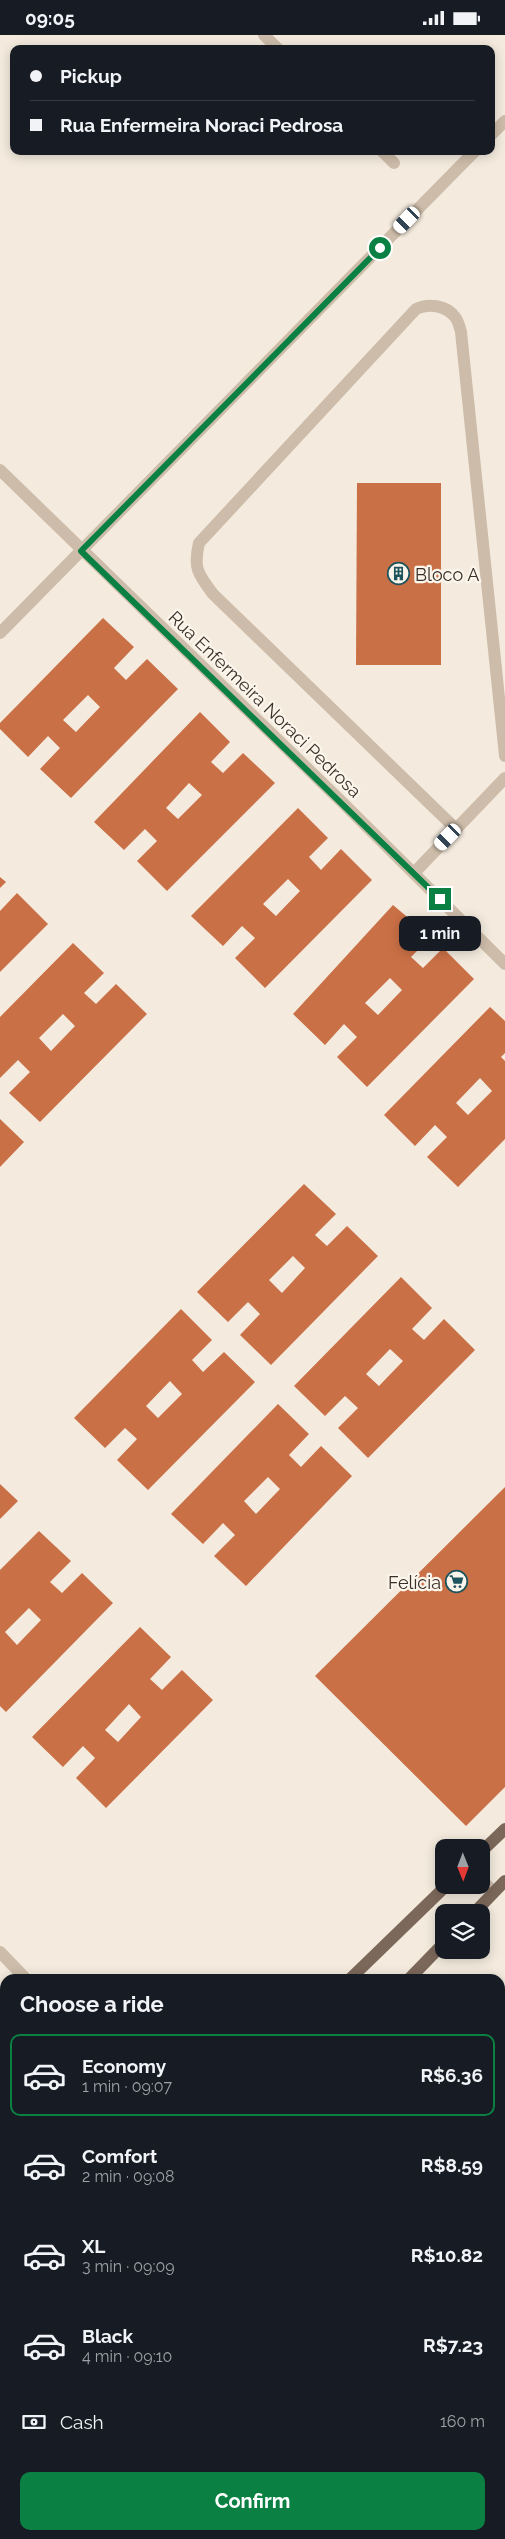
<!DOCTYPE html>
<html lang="en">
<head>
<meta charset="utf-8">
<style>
	:root { --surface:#171b24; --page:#242831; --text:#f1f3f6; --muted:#9ea1a6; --line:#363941; --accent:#0b8043 }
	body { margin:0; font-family:Raleway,sans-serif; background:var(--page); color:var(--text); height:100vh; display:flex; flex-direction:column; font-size:19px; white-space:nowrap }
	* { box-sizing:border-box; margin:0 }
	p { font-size:16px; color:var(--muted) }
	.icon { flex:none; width:28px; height:28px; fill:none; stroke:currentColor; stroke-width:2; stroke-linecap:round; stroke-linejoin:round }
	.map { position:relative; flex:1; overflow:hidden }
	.sheet { position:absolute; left:0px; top:1939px; width:505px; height:566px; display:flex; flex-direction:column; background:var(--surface); border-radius:15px 15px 0 0; box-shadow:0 2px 12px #0003 }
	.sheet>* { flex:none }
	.banner { position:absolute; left:10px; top:10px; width:485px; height:110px; border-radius:10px; box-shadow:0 2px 12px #0003; display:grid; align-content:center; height:110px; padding:0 20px; background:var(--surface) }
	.needle { width:32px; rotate:179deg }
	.fabs { position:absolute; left:435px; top:1804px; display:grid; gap:10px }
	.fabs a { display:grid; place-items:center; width:55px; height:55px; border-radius:10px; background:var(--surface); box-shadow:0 2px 12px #0003; font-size:25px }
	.end { position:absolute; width:22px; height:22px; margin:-11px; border:6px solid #0b8043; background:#fff; box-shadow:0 0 0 2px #fff }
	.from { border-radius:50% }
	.bubble { position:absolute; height:35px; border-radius:10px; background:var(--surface); box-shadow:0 2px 12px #0003; font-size:16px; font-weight:700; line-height:35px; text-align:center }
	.car { position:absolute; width:15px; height:30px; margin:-15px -8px; border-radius:6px; box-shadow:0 0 4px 1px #0007; background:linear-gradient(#fff 24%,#345 0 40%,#fff 0 76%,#345 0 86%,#fff 0) }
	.banner b { display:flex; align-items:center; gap:18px; height:48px; font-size:19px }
	.banner b+b { border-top:1px solid var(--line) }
	.banner i { width:12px; height:12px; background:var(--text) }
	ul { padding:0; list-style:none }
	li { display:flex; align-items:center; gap:15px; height:82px; margin:0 10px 8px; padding:0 10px; border:2px solid transparent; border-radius:10px }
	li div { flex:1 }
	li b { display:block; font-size:19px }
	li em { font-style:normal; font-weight:700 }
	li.active { border-color:var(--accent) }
	li>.icon { width:45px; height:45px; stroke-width:1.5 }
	h2 { padding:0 20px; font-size:22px; line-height:60px }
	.pay { display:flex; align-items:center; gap:12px; height:55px; padding:0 20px; font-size:19px }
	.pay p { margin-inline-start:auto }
	.primary-button { display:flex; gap:10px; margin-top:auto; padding:10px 20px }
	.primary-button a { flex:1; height:58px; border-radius:10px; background:var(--accent); color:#fff; font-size:20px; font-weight:700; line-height:58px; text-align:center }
	.status { display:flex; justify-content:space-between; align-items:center; height:35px; padding:0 25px; background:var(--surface); direction:ltr }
	.status svg { height:14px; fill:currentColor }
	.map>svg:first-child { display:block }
</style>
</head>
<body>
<div class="status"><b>09:05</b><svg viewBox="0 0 49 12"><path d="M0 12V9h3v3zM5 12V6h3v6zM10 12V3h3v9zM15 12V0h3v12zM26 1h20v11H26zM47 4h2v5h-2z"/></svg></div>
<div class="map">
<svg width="505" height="2504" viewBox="0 0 505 2504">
	<rect width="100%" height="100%" fill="#f4ebde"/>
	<g fill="#ca7046" fill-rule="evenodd">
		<path d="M357,448H441V630H356Z"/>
		<path d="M103,583L134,612L114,633L126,645L147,624L178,654L71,763L40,734L60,713L48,701L28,722L0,694V688ZM88,660L100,672L76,697L63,685Z"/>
		<path d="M200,677L230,707L211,727L223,738L243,718L275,748L167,856L137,826L157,806L145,794L124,815L94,787ZM189,748L202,760L178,784L166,773Z"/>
		<path d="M298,773L328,803L309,822L321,835L341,814L372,845L265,953L235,923L255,903L242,891L223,911L191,881ZM288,844L300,856L276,881L263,869Z"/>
		<path d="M0,842L6,847L0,853Z"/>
		<path d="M17,858L48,889L0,937V876Z"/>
		<path d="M393,870L431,902L411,922L423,933L443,913L474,944L367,1052L337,1022L357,1002L344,989L325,1010L293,979ZM390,943L402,955L378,980L365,968Z"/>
		<path d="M73,908L104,938L84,958L96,969L116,949L147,979L40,1087L9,1058L30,1037L18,1025L0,1043V982ZM63,979L75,991L51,1016L39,1003Z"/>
		<path d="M490,972L505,986V1018L501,1022L505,1026V1104L458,1152L427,1122L447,1102L435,1090L415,1111L384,1080ZM480,1043L492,1056L468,1080L456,1068Z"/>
		<path d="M0,1084L24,1107L0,1132Z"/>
		<path d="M304,1149L336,1179L315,1200L327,1211L347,1191L378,1221L271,1330L240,1300L260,1279L248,1267L228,1287L197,1257ZM293,1221L305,1233L282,1258L269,1245Z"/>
		<path d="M401,1242L432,1273L412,1294L424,1305L444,1284L475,1315L368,1423L338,1393L358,1373L345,1361L325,1381L294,1351ZM390,1314L403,1326L379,1351L366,1339Z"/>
		<path d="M181,1274L212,1305L192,1325L203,1337L224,1317L255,1347L148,1455L117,1425L137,1404L125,1393L105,1413L74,1383ZM170,1346L182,1359L158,1383L146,1371Z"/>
		<path d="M278,1369L309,1399L289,1420L301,1432L321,1411L352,1441L246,1551L214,1521L235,1500L223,1488L203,1509L171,1479ZM268,1442L280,1454L256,1479L244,1466Z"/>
		<path d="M0,1449L18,1466L0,1484Z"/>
		<path d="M505,1452V1752L466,1791L315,1641Z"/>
		<path d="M39,1496L71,1526L50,1547L62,1558L82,1538L113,1568L6,1677L0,1671V1535ZM29,1573L41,1585L17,1610L5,1597Z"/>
		<path d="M140,1592L171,1622L150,1644L162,1655L182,1635L213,1665L106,1773L76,1743L95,1723L83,1711L63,1732L32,1702ZM129,1669L141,1682L118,1707L105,1695Z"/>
	</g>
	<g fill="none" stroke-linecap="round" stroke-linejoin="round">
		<g stroke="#cdbca9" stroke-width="12">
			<path d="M456,794L213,559C198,539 193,533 199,508L416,274C428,268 446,270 455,282C458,285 460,293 461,297L505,721"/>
			<path d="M414,838L505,743"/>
			<path d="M481,1845L494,1857"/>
		</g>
		<g stroke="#cdbca9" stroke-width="12">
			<path d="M264,0L278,14"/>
			<path d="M491,100L505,86"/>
			<path d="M382,116L394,128"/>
			<path d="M0,435L344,769L505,929"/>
			<path d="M0,598L475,116"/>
			<path d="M0,1917L26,1944"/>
		</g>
		<g stroke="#7c685a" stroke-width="12">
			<path d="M481,1817L505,1794"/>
			<path d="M474,1878L505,1846"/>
			<path d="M350,1944L447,1850"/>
			<path d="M409,1944L444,1908"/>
			<path d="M0,2288L5,2283"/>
			<path d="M0,2344L5,2339"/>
		</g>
	</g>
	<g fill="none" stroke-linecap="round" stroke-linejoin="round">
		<path stroke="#0b8043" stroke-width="6" d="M380,213L81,516L440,864"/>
	</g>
	<defs>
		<symbol id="building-ring" viewBox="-11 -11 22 22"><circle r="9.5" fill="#fbf5eb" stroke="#1d545d" stroke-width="1.5"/><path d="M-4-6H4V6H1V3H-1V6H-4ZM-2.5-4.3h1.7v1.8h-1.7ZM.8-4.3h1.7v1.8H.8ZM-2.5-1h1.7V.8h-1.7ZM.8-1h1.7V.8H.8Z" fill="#1d545d"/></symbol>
		<symbol id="supermarket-ring" viewBox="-11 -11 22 22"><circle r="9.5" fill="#fbf5eb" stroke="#1d545d" stroke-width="1.5"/><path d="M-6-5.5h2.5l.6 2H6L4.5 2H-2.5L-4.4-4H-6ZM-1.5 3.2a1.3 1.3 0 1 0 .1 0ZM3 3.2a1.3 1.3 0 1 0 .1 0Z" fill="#1d545d"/></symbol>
	</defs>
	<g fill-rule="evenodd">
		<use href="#building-ring" x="386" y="526" width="25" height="25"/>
		<use href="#supermarket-ring" x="444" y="1534" width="25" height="25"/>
	</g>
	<g text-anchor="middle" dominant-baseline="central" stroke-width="4.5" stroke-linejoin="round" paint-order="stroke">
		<g font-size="18" fill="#3a3029" stroke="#fbf5eb" text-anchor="start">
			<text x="415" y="539">Bloco A</text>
			<text x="441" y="1547" text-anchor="end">Felícia</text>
		</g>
		<g font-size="18" fill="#3a3029" stroke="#fbf5eb">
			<text transform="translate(265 669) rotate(44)">Rua Enfermeira Noraci Pedrosa</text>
		</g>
	</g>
</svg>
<div class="fabs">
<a><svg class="needle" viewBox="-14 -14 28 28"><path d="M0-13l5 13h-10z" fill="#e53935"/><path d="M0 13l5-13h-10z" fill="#9ea1a6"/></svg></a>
<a><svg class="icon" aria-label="layers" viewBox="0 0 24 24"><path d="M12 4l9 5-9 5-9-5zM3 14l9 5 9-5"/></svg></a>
</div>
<i class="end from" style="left:380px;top:213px"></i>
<i class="end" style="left:440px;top:864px"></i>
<div class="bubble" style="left:399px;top:881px;width:82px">1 min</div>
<i class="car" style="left:407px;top:185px;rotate:224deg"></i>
<i class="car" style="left:448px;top:802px;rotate:224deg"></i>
<div class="banner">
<b><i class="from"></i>Pickup</b>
<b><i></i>Rua Enfermeira Noraci Pedrosa</b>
</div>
<section class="sheet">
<h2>Choose a ride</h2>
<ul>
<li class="active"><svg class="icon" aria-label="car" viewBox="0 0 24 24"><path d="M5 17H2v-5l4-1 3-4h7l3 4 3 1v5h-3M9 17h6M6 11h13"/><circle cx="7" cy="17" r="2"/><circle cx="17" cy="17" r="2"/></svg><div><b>Economy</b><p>1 min · 09:07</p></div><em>R$6.36</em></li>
<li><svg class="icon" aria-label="car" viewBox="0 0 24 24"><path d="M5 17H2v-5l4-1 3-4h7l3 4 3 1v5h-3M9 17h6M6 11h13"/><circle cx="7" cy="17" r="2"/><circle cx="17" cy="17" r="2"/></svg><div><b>Comfort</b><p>2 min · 09:08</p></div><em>R$8.59</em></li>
<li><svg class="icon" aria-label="car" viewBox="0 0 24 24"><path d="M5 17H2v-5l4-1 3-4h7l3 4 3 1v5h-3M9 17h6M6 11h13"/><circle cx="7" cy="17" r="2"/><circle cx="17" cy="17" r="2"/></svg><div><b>XL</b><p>3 min · 09:09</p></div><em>R$10.82</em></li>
<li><svg class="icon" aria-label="car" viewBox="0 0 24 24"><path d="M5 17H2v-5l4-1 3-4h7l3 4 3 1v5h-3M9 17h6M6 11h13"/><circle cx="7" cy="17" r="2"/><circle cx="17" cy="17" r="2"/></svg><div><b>Black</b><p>4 min · 09:10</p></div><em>R$7.23</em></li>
</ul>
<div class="pay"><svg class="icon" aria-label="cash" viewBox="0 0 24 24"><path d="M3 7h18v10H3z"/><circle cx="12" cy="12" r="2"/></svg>Cash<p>160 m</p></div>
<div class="primary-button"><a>Confirm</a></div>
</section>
</div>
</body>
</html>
